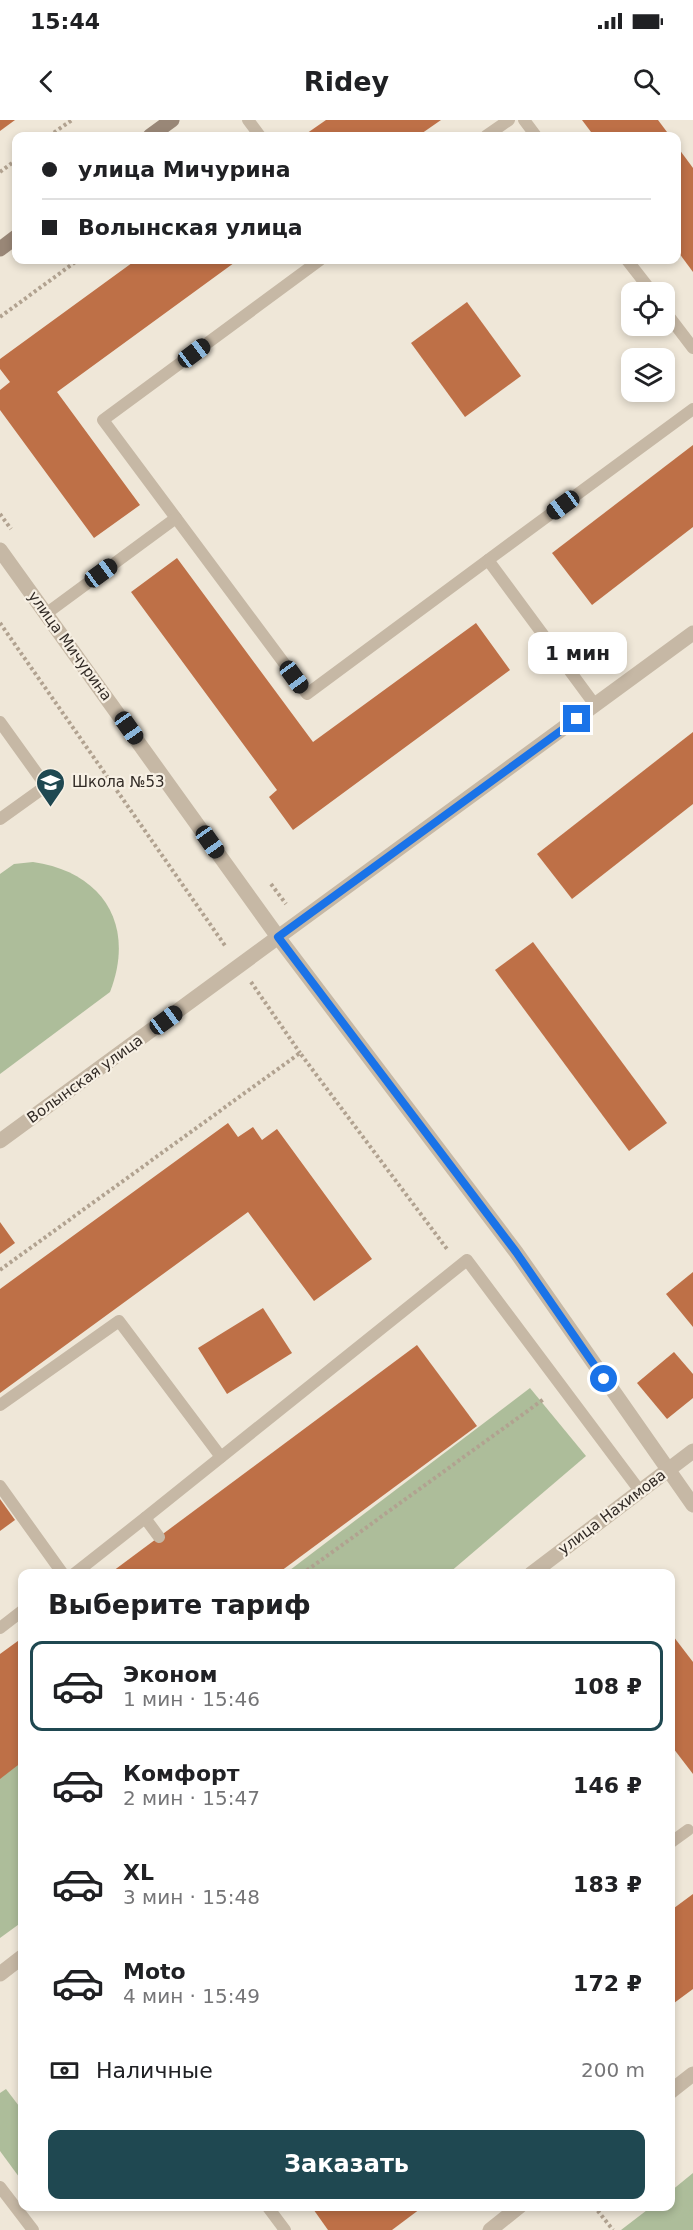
<!DOCTYPE html>
<html lang="ru">
<head>
<meta charset="utf-8">
<style>
	:root { --surface:#fff; --page:#f2f2f2; --text:#202124; --muted:#757577; --line:#e0e0e0; --accent:#1f4851 }
	body { margin:0; font-family:"DejaVu Sans",sans-serif; background:var(--page); color:var(--text); height:100vh; display:flex; flex-direction:column; font-size:22px; white-space:nowrap }
	* { box-sizing:border-box; margin:0 }
	p { font-size:20px; color:var(--muted) }
	.icon { flex:none; width:33px; height:33px; fill:none; stroke:currentColor; stroke-width:2; stroke-linecap:round; stroke-linejoin:round }
	.map { position:relative; flex:1; overflow:hidden }
	.side { position:absolute; left:18px; top:1449px; width:657px; height:642px; display:flex; flex-direction:column; background:var(--surface); border-radius:12px; box-shadow:0 3px 9px #0003 }
	.side>* { flex:none }
	.top-card { position:absolute; left:12px; top:12px; width:669px; height:132px; border-radius:12px; box-shadow:0 3px 9px #0003; display:grid; align-content:center; height:132px; padding:0 30px; background:var(--surface) }
	.tools { position:absolute; left:621px; top:162px; display:grid; gap:12px }
	.tools a { display:grid; place-items:center; width:54px; height:54px; border-radius:12px; background:var(--surface); box-shadow:0 3px 9px #0003; font-size:30px }
	.end { position:absolute; width:27px; height:27px; margin:-14px; border:8px solid #1a73e8; background:#fff; box-shadow:0 0 0 3px #fff }
	.from { border-radius:50% }
	.bubble { position:absolute; height:42px; border-radius:12px; background:var(--surface); box-shadow:0 3px 9px #0003; font-size:20px; font-weight:700; line-height:42px; text-align:center }
	.car { position:absolute; width:18px; height:36px; margin:-18px -9px; border-radius:8px; box-shadow:0 0 4px 2px #0007; background:linear-gradient(#222 24%,#8ab4d8 0 40%,#222 0 76%,#8ab4d8 0 86%,#222 0) }
	.top-card b { display:flex; align-items:center; gap:21px; height:57px; font-size:22px }
	.top-card b+b { border-top:2px solid var(--line) }
	.top-card i { width:15px; height:15px; background:var(--text) }
	ul { padding:0; list-style:none }
	li { display:flex; align-items:center; gap:18px; height:90px; margin:0 12px 9px; padding:0 18px; border:3px solid transparent; border-radius:12px }
	li div { flex:1 }
	li b { display:block; font-size:22px }
	li em { font-style:normal; font-weight:700 }
	li.selected { border-color:var(--accent) }
	li>.icon { width:54px; height:54px; stroke-width:1.5 }
	h2 { padding:0 30px; font-size:27px; line-height:72px }
	.pay { display:flex; align-items:center; gap:15px; height:66px; padding:0 30px; font-size:22px }
	.pay p { margin-inline-start:auto }
	.action { display:flex; gap:12px; margin-top:auto; padding:12px 30px }
	.action a { flex:1; height:69px; border-radius:12px; background:var(--accent); color:#fff; font-size:24px; font-weight:700; line-height:69px; text-align:center }
	.status { display:flex; justify-content:space-between; align-items:center; height:42px; padding:0 30px; background:var(--surface); direction:ltr }
	.status svg { height:16px; fill:currentColor }
	header { display:flex; justify-content:space-between; align-items:center; height:78px; padding:0 30px; background:var(--surface); font-size:27px; font-weight:700 }
	.map>svg:first-child { display:block }
</style>
</head>
<body>
<div class="status"><b>15:44</b><svg viewBox="0 0 49 12"><path d="M0 12V9h3v3zM5 12V6h3v6zM10 12V3h3v9zM15 12V0h3v12zM26 1h20v11H26zM47 4h2v5h-2z"/></svg></div>
<header><svg class="icon" aria-label="back" viewBox="0 0 24 24"><path d="M15 5l-7 7 7 7"/></svg>Ridey<svg class="icon" aria-label="search" viewBox="0 0 24 24"><circle cx="10" cy="10" r="6"/><path d="M15 15l6 6"/></svg></header>
<div class="map">
<svg width="693" height="2110" viewBox="0 0 693 2110">
	<rect width="100%" height="100%" fill="#efe7d8"/>
	<g fill="#adbd9a">
		<path d="M33,742C103,752 136,805 110,872L0,954V754L14,744Z"/>
		<path d="M530,1268L586,1336L449,1453H286Z"/>
		<path d="M22,1636V1802L0,1818V1654Z"/>
		<path d="M6,1969L22,1990V2061L0,2031V1973Z"/>
		<path d="M693,2053V2110H621L651,2087L670,2086L671,2071Z"/>
	</g>
	<g fill="#be7047">
		<path d="M0,0H15L0,11Z"/>
		<path d="M326,0H441L418,16H303Z"/>
		<path d="M582,0H658L670,16H594Z"/>
		<path d="M676,25L693,48V152L676,129Z"/>
		<path d="M136,140H238L57,272L140,385L94,418L0,290V270L10,262L0,249V239Z"/>
		<path d="M467,182L521,256L465,297L411,223Z"/>
		<path d="M693,325V407L592,485L552,433Z"/>
		<path d="M177,438L313,622L476,503L510,550L293,710L269,677L277,670L131,472Z"/>
		<path d="M693,612V684L572,779L537,734Z"/>
		<path d="M533,822L667,1003L629,1031L495,850Z"/>
		<path d="M228,1003L238,1017L253,1007L262,1020L277,1009L372,1139L314,1181L248,1092L0,1273V1169Z"/>
		<path d="M0,1102L15,1123L0,1134Z"/>
		<path d="M693,1152V1207L666,1174Z"/>
		<path d="M263,1188L292,1233L227,1274L198,1228Z"/>
		<path d="M417,1225L477,1306L277,1454H109Z"/>
		<path d="M674,1232L693,1254V1278L667,1299L637,1263Z"/>
		<path d="M0,1379L15,1400L0,1411Z"/>
		<path d="M670,1512L693,1542V1654L670,1624Z"/>
		<path d="M22,1518V1642L0,1659V1534Z"/>
		<path d="M693,1774V1869L670,1886V1791Z"/>
		<path d="M311,2086H424L392,2110H328Z"/>
	</g>
	<g fill="none" stroke-linecap="round" stroke-linejoin="round">
		<g stroke="#b1a290" stroke-width="4" stroke-dasharray="3 3" stroke-linecap="butt">
			<path d="M49,16L72,0"/>
			<path d="M0,52L16,40"/>
			<path d="M0,197L78,140"/>
			<path d="M0,394L11,409"/>
			<path d="M0,503L226,827"/>
			<path d="M271,764L286,784"/>
			<path d="M251,862L300,933"/>
			<path d="M0,1150L300,933L447,1129"/>
			<path d="M302,1454L544,1279"/>
			<path d="M594,2086L613,2110"/>
		</g>
		<g stroke="#c6b8a5" stroke-width="12">
			<path d="M248,0L260,16"/>
			<path d="M524,0L536,16"/>
			<path d="M486,16L509,0"/>
			<path d="M320,140L103,300L307,574L488,440L595,585"/>
			<path d="M627,140L652,172"/>
			<path d="M664,190L693,228"/>
			<path d="M488,440L693,289"/>
			<path d="M47,493L176,398"/>
			<path d="M0,602L46,666L0,699"/>
			<path d="M0,1285L119,1201L221,1337"/>
			<path d="M0,1366L63,1454"/>
			<path d="M145,1398L159,1417"/>
			<path d="M74,1454L145,1398L467,1140L640,1371"/>
			<path d="M0,1508L22,1491"/>
			<path d="M670,1723L688,1710"/>
			<path d="M0,2067L33,2110"/>
			<path d="M267,2086L285,2110"/>
		</g>
		<g stroke="#c6b8a5" stroke-width="15">
			<path d="M0,430L278,817L516,1132L693,1385"/>
			<path d="M0,1021L693,513"/>
			<path d="M531,1454L693,1331"/>
			<path d="M0,1854L22,1837"/>
			<path d="M670,1972L693,1954"/>
			<path d="M490,2110L520,2086"/>
		</g>
		<g stroke="#998777" stroke-width="15">
			<path d="M150,16L172,0"/>
			<path d="M0,129L16,117"/>
		</g>
	</g>
	<g fill="none" stroke-linecap="round" stroke-linejoin="round">
		<path stroke="#1a73e8" stroke-width="8" d="M577,599L278,817L516,1132L604,1259"/>
	</g>
	<defs>
		<symbol id="school-pin" viewBox="-11 -11 22 30"><path d="M0 17L-7.5 6A9.5 9.5 0 1 1 7.5 6Z" fill="#1f4851" stroke="#f7f0e4"/><path d="M0-5L7-2L0 1L-7-2ZM-4 1L0 2.5L4 1V4Q0 6-4 4Z" fill="#fff"/></symbol>
	</defs>
	<g fill-rule="evenodd">
		<use href="#school-pin" x="34" y="646" width="33" height="45"/>
	</g>
	<g text-anchor="middle" dominant-baseline="central" stroke-width="4.5" stroke-linejoin="round" paint-order="stroke">
		<g font-size="15" fill="#322b26" stroke="#f7f0e4">
			<text transform="translate(70 526) rotate(54)">улица Мичурина</text>
			<text transform="translate(85 959) rotate(-36)">Волынская улица</text>
			<text transform="translate(612 1392) rotate(-37)">улица Нахимова</text>
		</g>
		<g font-size="15" fill="#322b26" stroke="#f7f0e4" text-anchor="start">
			<text x="72" y="662">Школа №53</text>
		</g>
	</g>
</svg>
<div class="tools">
<a><svg class="icon" aria-label="locate" viewBox="0 0 24 24"><circle cx="12" cy="12" r="6"/><path d="M12 2v4M12 18v4M2 12h4M18 12h4"/></svg></a>
<a><svg class="icon" aria-label="layers" viewBox="0 0 24 24"><path d="M12 4l9 5-9 5-9-5zM3 14l9 5 9-5"/></svg></a>
</div>
<i class="end from" style="left:604px;top:1259px"></i>
<i class="end" style="left:577px;top:599px"></i>
<div class="bubble" style="left:528px;top:512px;width:99px">1 мин</div>
<i class="car" style="left:194px;top:233px;rotate:53deg"></i>
<i class="car" style="left:563px;top:385px;rotate:234deg"></i>
<i class="car" style="left:101px;top:453px;rotate:54deg"></i>
<i class="car" style="left:294px;top:557px;rotate:144deg"></i>
<i class="car" style="left:129px;top:608px;rotate:145deg"></i>
<i class="car" style="left:210px;top:722px;rotate:145deg"></i>
<i class="car" style="left:166px;top:900px;rotate:54deg"></i>
<div class="top-card">
<b><i class="from"></i>улица Мичурина</b>
<b><i></i>Волынская улица</b>
</div>
<section class="side">
<h2>Выберите тариф</h2>
<ul>
<li class="selected"><svg class="icon" aria-label="car" viewBox="0 0 24 24"><path d="M5 17H2v-5l4-1 3-4h7l3 4 3 1v5h-3M9 17h6M6 11h13"/><circle cx="7" cy="17" r="2"/><circle cx="17" cy="17" r="2"/></svg><div><b>Эконом</b><p>1 мин · 15:46</p></div><em>108 ₽</em></li>
<li><svg class="icon" aria-label="car" viewBox="0 0 24 24"><path d="M5 17H2v-5l4-1 3-4h7l3 4 3 1v5h-3M9 17h6M6 11h13"/><circle cx="7" cy="17" r="2"/><circle cx="17" cy="17" r="2"/></svg><div><b>Комфорт</b><p>2 мин · 15:47</p></div><em>146 ₽</em></li>
<li><svg class="icon" aria-label="car" viewBox="0 0 24 24"><path d="M5 17H2v-5l4-1 3-4h7l3 4 3 1v5h-3M9 17h6M6 11h13"/><circle cx="7" cy="17" r="2"/><circle cx="17" cy="17" r="2"/></svg><div><b>XL</b><p>3 мин · 15:48</p></div><em>183 ₽</em></li>
<li><svg class="icon" aria-label="car" viewBox="0 0 24 24"><path d="M5 17H2v-5l4-1 3-4h7l3 4 3 1v5h-3M9 17h6M6 11h13"/><circle cx="7" cy="17" r="2"/><circle cx="17" cy="17" r="2"/></svg><div><b>Moto</b><p>4 мин · 15:49</p></div><em>172 ₽</em></li>
</ul>
<div class="pay"><svg class="icon" aria-label="cash" viewBox="0 0 24 24"><path d="M3 7h18v10H3z"/><circle cx="12" cy="12" r="2"/></svg>Наличные<p>200 m</p></div>
<div class="action"><a>Заказать</a></div>
</section>
</div>
</body>
</html>
